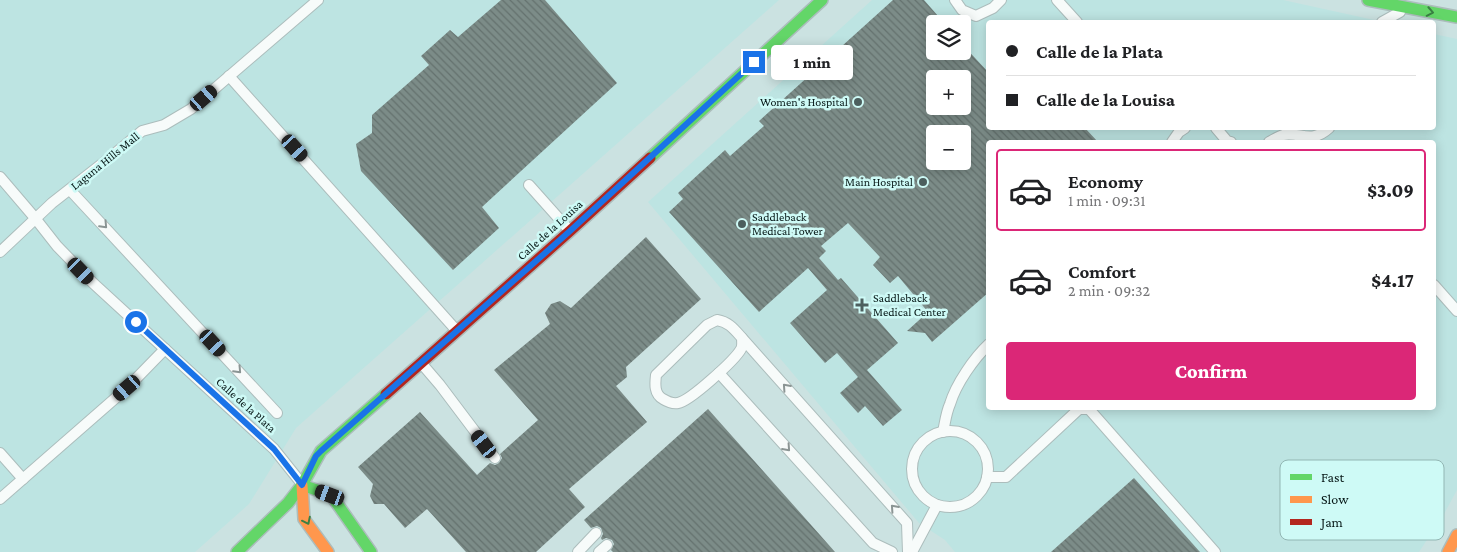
<!DOCTYPE html>
<html lang="en">
<head>
<meta charset="utf-8">
<style>
	:root { --surface:#fff; --page:#f6f6f6; --text:#202124; --muted:#757577; --line:#e0e0e0; --accent:#db2777 }
	body { margin:0; font-family:"Crimson Pro",serif; background:var(--page); color:var(--text); height:100vh; display:flex; flex-direction:column; font-size:19px; white-space:nowrap }
	* { box-sizing:border-box; margin:0 }
	p { font-size:16px; color:var(--muted) }
	.icon { flex:none; width:28px; height:28px; fill:none; stroke:currentColor; stroke-width:2; stroke-linecap:round; stroke-linejoin:round }
	.map { position:relative; flex:1; overflow:hidden }
	.side { position:absolute; left:986px; top:140px; width:450px; height:270px; display:flex; flex-direction:column; background:var(--surface); border-radius:5px; box-shadow:0 2px 12px #0003 }
	.side>* { flex:none }
	.banner { position:absolute; left:986px; top:20px; width:450px; height:110px; border-radius:5px; box-shadow:0 2px 12px #0003; display:grid; align-content:center; height:110px; padding:0 20px; background:var(--surface) }
	.fabs { position:absolute; left:926px; top:15px; display:grid; gap:10px }
	.fabs a { display:grid; place-items:center; width:45px; height:45px; border-radius:5px; background:var(--surface); box-shadow:0 2px 12px #0003; font-size:25px }
	.end { position:absolute; width:22px; height:22px; margin:-11px; border:6px solid #1a73e8; background:#fff; box-shadow:0 0 0 2px #fff }
	.from { border-radius:50% }
	.bubble { position:absolute; height:35px; border-radius:5px; background:var(--surface); box-shadow:0 2px 12px #0003; font-size:16px; font-weight:800; line-height:35px; text-align:center }
	.car { position:absolute; width:15px; height:30px; margin:-15px -8px; border-radius:6px; box-shadow:0 0 4px 1px #0007; background:linear-gradient(#222 24%,#8ab4d8 0 40%,#222 0 76%,#8ab4d8 0 86%,#222 0) }
	.banner b { display:flex; align-items:center; gap:18px; height:48px; font-size:19px }
	.banner b+b { border-top:1px solid var(--line) }
	.banner i { width:12px; height:12px; background:var(--text) }
	ul { padding:9px 0 0; list-style:none }
	li { display:flex; align-items:center; gap:15px; height:82px; margin:0 10px 8px; padding:0 10px; border:2px solid transparent; border-radius:5px }
	li div { flex:1 }
	li b { display:block; font-size:19px }
	li em { font-style:normal; font-weight:800 }
	li.current { border-color:var(--accent) }
	li>.icon { width:45px; height:45px; stroke-width:1.5 }
	.button { display:flex; gap:10px; margin-top:auto; padding:10px 20px }
	.button a { flex:1; height:58px; border-radius:5px; background:var(--accent); color:#fff; font-size:20px; font-weight:800; line-height:58px; text-align:center }
	.map>svg:first-child { display:block }
</style>
</head>
<body>
<div class="map">
<svg width="1457" height="552" viewBox="0 0 1457 552">
	<defs>
		<pattern id="building-back-hatch" width="6" height="6" patternUnits="userSpaceOnUse" patternTransform="scale(1.25)"><rect width="6" height="6" fill="#7c8c88"/><path d="M-1 5l2 2M0 0l6 6M5-1l2 2" fill="none" stroke="#64716e"/></pattern>
	</defs>
	<rect width="100%" height="100%" fill="#cbe2e1"/>
	<g fill="#bde4e2" fill-rule="evenodd">
		<path d="M0,0H779L296,428L249,504L195,552H0Z"/>
		<path d="M872,0H1283L1383,22H989V128H1434V34L1457,39V490L1444,514L1419,552H955L945,540L919,523L648,202ZM935,24H962V51H935ZM935,79H962V106H935ZM935,134H962V161H935ZM989,142H1434V408H989Z"/>
	</g>
	<g fill="url(#building-back-hatch)" fill-rule="evenodd">
		<path d="M501,0H545L617,83L482,207L499,228L453,270L361,171L356,144L372,133V115L429,65L421,56L450,30L458,37Z"/>
		<path d="M893,0H924L945,24H935V51H962V44L989,73V128H1085L1098,142H989V292L932,342L925,333L907,331L928,312L898,276L890,283L873,265L880,257L848,223L821,246L826,251L819,258L838,280L841,278L898,343L867,370L902,410L883,426L865,406L858,413L840,393L858,377L837,353L825,363L790,323L827,290L808,268L759,312L669,212L683,199L678,193L725,150L730,156L764,126L759,121ZM935,79H962V106H935ZM935,134H962V161H935Z"/>
		<path d="M646,237L701,299L626,367L627,377L616,386L647,422L569,489L585,507L536,552H466L427,509L405,528L384,504H374L370,496L373,484L358,467L420,412L477,475L490,463L495,465L499,463L502,458L500,454L538,420L494,370L550,324L545,313L551,304L560,301L571,308Z"/>
		<path d="M708,409L820,535L835,552H613L611,550L614,544L612,540L606,538L602,540L601,538L603,534L601,528L597,526L591,528L584,520Z"/>
		<path d="M1134,478L1200,552H1051Z"/>
	</g>
	<g fill="none" stroke-linecap="round" stroke-linejoin="round">
		<defs>
			<g id="lane">
				<path d="M955,0L962,10L976,16L993,8L1001,0"/>
				<path d="M1057,0L1077,22"/>
				<path d="M1382,22L1400,12"/>
				<path d="M229,76L457,331"/>
				<path d="M1216,128L1227,141L1231,142"/>
				<path d="M1172,142L1179,132L1185,128"/>
				<path d="M1269,142C1273,140 1279,136 1283,135C1301,132 1312,144 1329,128"/>
				<path d="M0,177L35,218L57,246L93,283L274,449L302,484"/>
				<path d="M529,185L570,231"/>
				<path d="M70,190L277,413"/>
				<path d="M0,252L52,203L107,160L142,131L164,125L191,109L318,0"/>
				<path d="M1434,285L1457,311"/>
				<path d="M717,320C729,322 734,329 742,338C742,342 743,346 741,349C735,360 690,401 678,403C673,404 668,402 663,399C654,394 655,384 656,375L707,325Z"/>
				<path d="M742,338L907,523L908,552"/>
				<path d="M422,364L440,385L495,458"/>
				<path d="M719,373L873,543L892,552"/>
				<circle cx="950" cy="469" r="38"/>
				<path d="M943,432C945,423 946,413 950,404C956,384 974,358 989,344"/>
				<path d="M0,453L23,479"/>
				<path d="M987,477H1006L1079,409H1089L1215,552"/>
				<path d="M0,499L127,388L165,349"/>
				<path d="M578,552L596,533"/>
				<path d="M599,552L607,545"/>
				<path d="M912,552L937,505"/>
			</g>
			<g id="fast">
				<path d="M1368,0L1457,17"/>
				<path d="M650,158L822,0"/>
				<path d="M302,485L331,495L371,552"/>
				<path d="M237,552L288,503L302,485L321,451L386,394"/>
			</g>
			<g id="slow">
				<path d="M302,485L304,519L328,552"/>
				<path d="M1448,552L1457,535"/>
			</g>
			<path id="jam" d="M386,394L570,231L650,158"/>
		</defs>
		<use href="#lane" stroke="#acbdbc" stroke-width="12"/>
		<use href="#fast" stroke="#acbdbc" stroke-width="14"/>
		<use href="#slow" stroke="#acbdbc" stroke-width="14"/>
		<use href="#jam" stroke="#acbdbc" stroke-width="14"/>
		<use href="#lane" stroke="#f7fbfa" stroke-width="10"/>
		<use href="#fast" stroke="#63d668" stroke-width="11"/>
		<use href="#slow" stroke="#ff974d" stroke-width="11"/>
		<use href="#jam" stroke="#b3261e" stroke-width="11"/>
	</g>
	<defs><path id="oneway-chevron" d="M-2-3.5L2.5 0L-2 3.5" fill="none" stroke-width="1.6" stroke-linecap="round" stroke-linejoin="round" transform="scale(1.25)"/></defs>
	<g stroke="#3a8044">
		<use href="#oneway-chevron" transform="translate(1430 12) rotate(11)"/>
		<use href="#oneway-chevron" transform="translate(307 521) rotate(64)"/>
	</g>
	<g stroke="#8b9594">
		<use href="#oneway-chevron" transform="translate(104 225) rotate(47)"/>
		<use href="#oneway-chevron" transform="translate(238 370) rotate(47)"/>
		<use href="#oneway-chevron" transform="translate(786 387) rotate(-132)"/>
		<use href="#oneway-chevron" transform="translate(787 448) rotate(48)"/>
		<use href="#oneway-chevron" transform="translate(894 508) rotate(-132)"/>
	</g>
	<g fill="none" stroke-linecap="round" stroke-linejoin="round">
		<path stroke="#1a73e8" stroke-width="6" d="M136,322L274,449L302,485L316,456L321,451L570,231L754,62"/>
	</g>
	<g fill="#4c5f5e" stroke="#cefaf6" stroke-width="2">
		<circle cx="858" cy="102" r="5"/>
		<circle cx="923" cy="182" r="5"/>
		<circle cx="742" cy="224" r="5"/>
		<path d="M859.5 297.5h5v5h5v5h-5v5h-5v-5h-5v-5h5z"/>
	</g>
	<g text-anchor="middle" dominant-baseline="central" stroke-width="5" stroke-linejoin="round" paint-order="stroke">
		<g font-size="12" fill="#071817" stroke="#cefaf6" text-anchor="end">
			<text x="848" y="102">Women's Hospital</text>
			<text x="913" y="182">Main Hospital</text>
			<text x="752" y="217" text-anchor="start">Saddleback<tspan x="752" dy="14">Medical Tower</tspan></text>
			<text x="873" y="298" text-anchor="start">Saddleback<tspan x="873" dy="14">Medical Center</tspan></text>
		</g>
		<g font-size="12" fill="#071817" stroke="#cefaf6">
			<text transform="translate(105 161) rotate(-39)">Laguna Hills Mall</text>
			<text transform="translate(550 230) rotate(-42)">Calle de la Louisa</text>
			<text transform="translate(246 405) rotate(42)">Calle de la Plata</text>
		</g>
	</g>
	<rect x="1280" y="460" width="164" height="80" rx="8" fill="#cefaf6" stroke="#92b6b3" stroke-width="1"/>
	<rect x="1290" y="474" width="22" height="6" fill="#63d668"/>
	<rect x="1290" y="496" width="22" height="7" fill="#ff974d"/>
	<rect x="1290" y="519" width="22" height="6" fill="#b3261e"/>
	<g font-size="14" fill="#071817">
		<text x="1321" y="482">Fast</text>
		<text x="1321" y="504">Slow</text>
		<text x="1321" y="527">Jam</text>
	</g>
</svg>
<div class="fabs">
<a><svg class="icon" aria-label="layers" viewBox="0 0 24 24"><path d="M12 4l9 5-9 5-9-5zM3 14l9 5 9-5"/></svg></a>
<a>+</a>
<a>−</a>
</div>
<i class="end from" style="left:136px;top:322px"></i>
<i class="end" style="left:754px;top:62px"></i>
<div class="bubble" style="left:771px;top:45px;width:82px">1 min</div>
<i class="car" style="left:204px;top:98px;rotate:49deg"></i>
<i class="car" style="left:295px;top:148px;rotate:138deg"></i>
<i class="car" style="left:81px;top:271px;rotate:136deg"></i>
<i class="car" style="left:213px;top:343px;rotate:137deg"></i>
<i class="car" style="left:127px;top:388px;rotate:229deg"></i>
<i class="car" style="left:484px;top:444px;rotate:323deg"></i>
<i class="car" style="left:330px;top:495px;rotate:290deg"></i>
<div class="banner">
<b><i class="from"></i>Calle de la Plata</b>
<b><i></i>Calle de la Louisa</b>
</div>
<section class="side">
<ul>
<li class="current"><svg class="icon" aria-label="car" viewBox="0 0 24 24"><path d="M5 17H2v-5l4-1 3-4h7l3 4 3 1v5h-3M9 17h6M6 11h13"/><circle cx="7" cy="17" r="2"/><circle cx="17" cy="17" r="2"/></svg><div><b>Economy</b><p>1 min · 09:31</p></div><em>$3.09</em></li>
<li><svg class="icon" aria-label="car" viewBox="0 0 24 24"><path d="M5 17H2v-5l4-1 3-4h7l3 4 3 1v5h-3M9 17h6M6 11h13"/><circle cx="7" cy="17" r="2"/><circle cx="17" cy="17" r="2"/></svg><div><b>Comfort</b><p>2 min · 09:32</p></div><em>$4.17</em></li>
</ul>
<div class="button"><a>Confirm</a></div>
</section>
</div>
</body>
</html>
